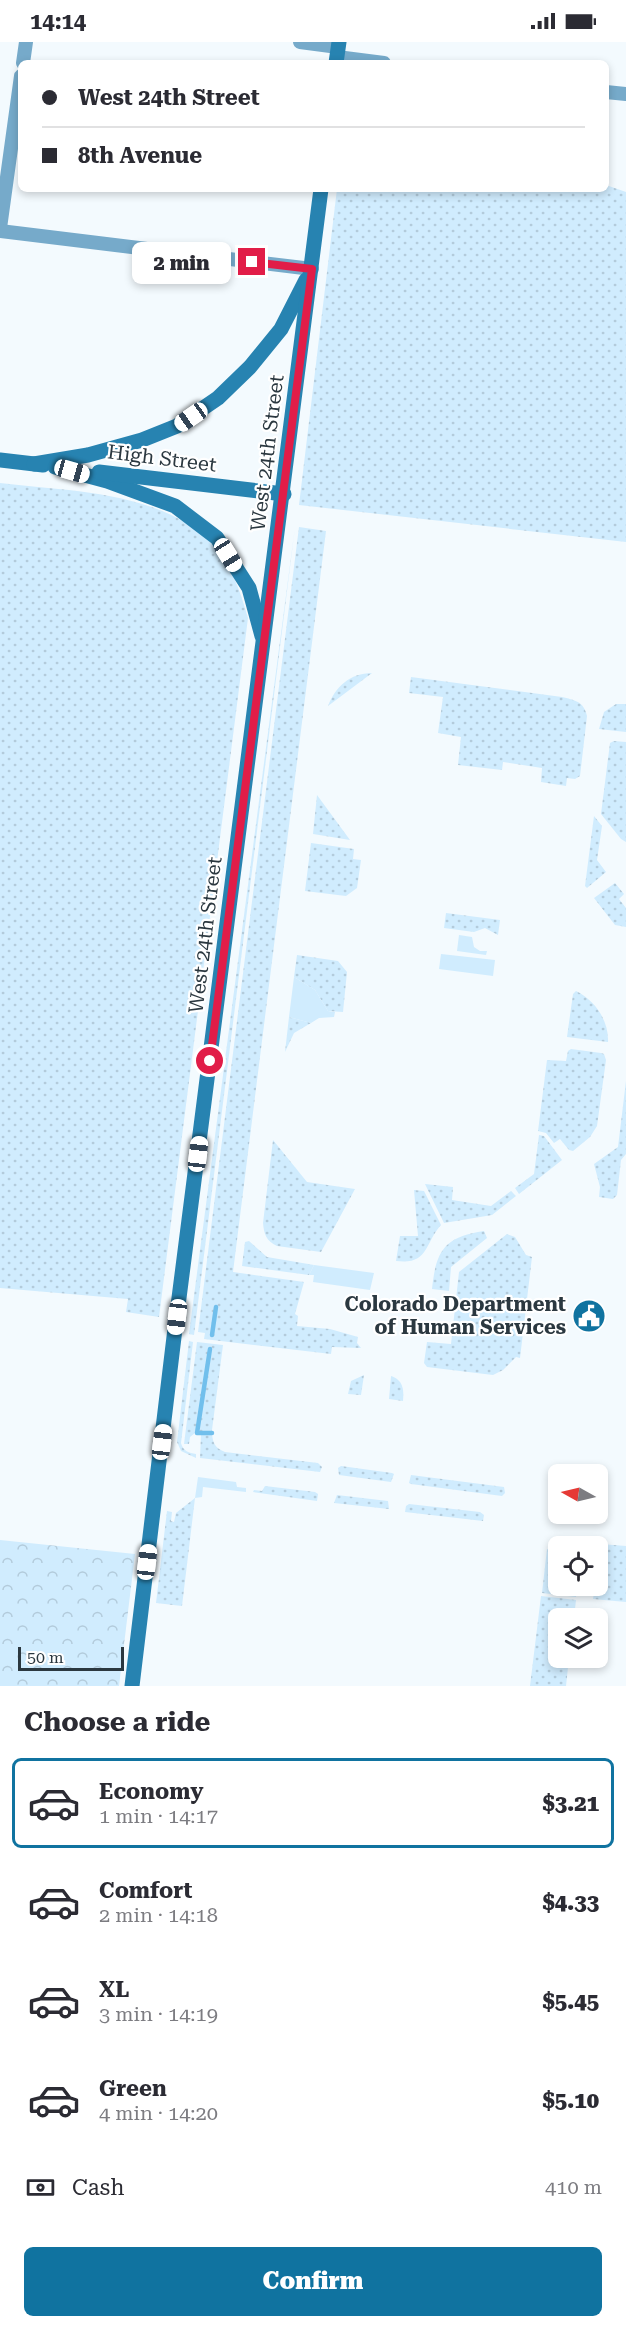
<!DOCTYPE html>
<html lang="en">
<head>
<meta charset="utf-8">
<style>
	:root { --surface:#fff; --page:#f2f2f3; --text:#2b2b33; --muted:#7c7c81; --line:#e1e1e2; --accent:#1073a0 }
	body { margin:0; font-family:"Roboto Serif",serif; background:var(--page); color:var(--text); height:100vh; display:flex; flex-direction:column; font-size:22px; white-space:nowrap }
	* { box-sizing:border-box; margin:0 }
	p { font-size:20px; color:var(--muted) }
	.icon { flex:none; width:33px; height:33px; fill:none; stroke:currentColor; stroke-width:2; stroke-linecap:round; stroke-linejoin:round }
	.map { position:relative; height:1644px; overflow:hidden }
	.side { display:flex; flex-direction:column; background:var(--surface); flex:1 }
	.side>* { flex:none }
	.top-card { position:absolute; left:18px; top:18px; width:591px; height:132px; border-radius:9px; box-shadow:0 3px 9px #0003; display:grid; align-content:center; height:132px; padding:0 24px; background:var(--surface) }
	.needle { width:39px; rotate:278deg }
	.tools { position:absolute; left:548px; top:1422px; display:grid; gap:12px }
	.tools a { display:grid; place-items:center; width:60px; height:60px; border-radius:9px; background:var(--surface); box-shadow:0 3px 9px #0003; font-size:30px }
	.scale { position:absolute; left:18px; bottom:15px; width:106px; box-sizing:border-box; padding-left:6px; border:3px solid #2b3840; border-top:0; font-size:16px; line-height:21px; white-space:nowrap; color:#2b3840; -webkit-text-stroke:4px #fff; paint-order:stroke }
	.end { position:absolute; width:27px; height:27px; margin:-14px; border:8px solid #e11d48; background:#fff; box-shadow:0 0 0 3px #fff }
	.from { border-radius:50% }
	.bubble { position:absolute; height:42px; border-radius:9px; background:var(--surface); box-shadow:0 3px 9px #0003; font-size:20px; font-weight:800; line-height:42px; text-align:center }
	.car { position:absolute; width:18px; height:36px; margin:-18px -9px; border-radius:8px; box-shadow:0 0 4px 2px #0007; background:linear-gradient(#fff 24%,#345 0 40%,#fff 0 76%,#345 0 86%,#fff 0) }
	.top-card b { display:flex; align-items:center; gap:21px; height:57px; font-size:22px }
	.top-card b+b { border-top:2px solid var(--line) }
	.top-card i { width:15px; height:15px; background:var(--text) }
	ul { padding:0; list-style:none }
	li { display:flex; align-items:center; gap:18px; height:90px; margin:0 12px 9px; padding:0 12px; border:3px solid transparent; border-radius:9px }
	li div { flex:1 }
	li b { display:block; font-size:22px }
	li em { font-style:normal; font-weight:800 }
	li.active { border-color:var(--accent) }
	li>.icon { width:54px; height:54px; stroke-width:1.5 }
	h2 { padding:0 24px; font-size:27px; line-height:72px }
	.pay { display:flex; align-items:center; gap:15px; height:66px; padding:0 24px; font-size:22px }
	.pay p { margin-inline-start:auto }
	.button { display:flex; gap:12px; margin-top:auto; padding:12px 24px }
	.button a { flex:1; height:69px; border-radius:9px; background:var(--accent); color:#fff; font-size:24px; font-weight:800; line-height:69px; text-align:center }
	.status { display:flex; justify-content:space-between; align-items:center; height:42px; padding:0 30px; background:var(--surface); direction:ltr }
	.status svg { height:16px; fill:currentColor }
	.map>svg:first-child { display:block }
</style>
</head>
<body>
<div class="status"><b>14:14</b><svg viewBox="0 0 49 12"><path d="M0 12V9h3v3zM5 12V6h3v6zM10 12V3h3v9zM15 12V0h3v12zM26 1h20v11H26zM47 4h2v5h-2z"/></svg></div>
<div class="map">
<svg width="626" height="1644" viewBox="0 0 626 1644">
	<defs>
		<pattern id="grass-dots" width="8" height="8" patternUnits="userSpaceOnUse" patternTransform="scale(1.5)"><rect width="8" height="8" fill="#d0ecfe"/><path d="M2 2h.1M6 6h.1" fill="none" stroke="#b3cbdb" stroke-width="1.8" stroke-linecap="round"/></pattern>
		<pattern id="park-crowns" width="20" height="18" patternUnits="userSpaceOnUse" patternTransform="scale(1.5)"><rect width="20" height="18" fill="#d0ecfe"/><path d="M2 6a3 3 0 1 1 6 0M12 15a3 3 0 1 1 6 0" fill="none" stroke="#b3cbdb"/></pattern>
	</defs>
	<rect width="100%" height="100%" fill="#f3fafe"/>
	<g fill="url(#grass-dots)">
		<path d="M606,143L626,150V500L299,463L337,147H606Z"/>
		<path d="M0,441C66,449 159,449 209,499C230,519 240,548 248,576L159,1275L126,1270L128,1257L0,1246Z"/>
		<path d="M295,485L194,1293L189,1292Z"/>
		<path d="M299,485L326,489L233,1230L304,1240L295,1272L298,1274L297,1284L330,1287L358,1295L357,1301L361,1306L332,1305L331,1312L204,1297L205,1291L198,1290Z"/>
		<path d="M372,631L328,664C335,645 350,631 372,631Z"/>
		<path d="M411,635L562,655C574,658 584,659 587,674L580,734L575,737L567,736L566,744L541,740L542,726L503,720L502,728L458,723L461,695L438,691L443,655L409,651Z"/>
		<path d="M616,662H626V690L599,687L604,670Z"/>
		<path d="M614,699L626,700V800L621,797L601,772L610,701Z"/>
		<path d="M317,753L350,798L313,792Z"/>
		<path d="M594,774L602,784L597,818L606,830L587,846L585,844Z"/>
		<path d="M311,801L354,807L353,817L361,818L357,846L346,854L305,849Z"/>
		<path d="M615,841L624,852L619,857L626,866V885L615,883L594,856Z"/>
		<path d="M446,871L500,878L498,893L485,886L474,890L444,886Z"/>
		<path d="M297,913L338,919L347,930L343,970L328,969L315,948L294,935Z"/>
		<path d="M576,949C595,958 609,979 608,1000L567,995L573,952Z"/>
		<path d="M289,975L311,981L294,991L285,1010Z"/>
		<path d="M571,1007L601,1011L604,1012L606,1018L597,1084L590,1095L573,1109L569,1108L560,1097L554,1101L546,1091L538,1089L547,1018L566,1019L568,1009Z"/>
		<path d="M626,1039V1112L621,1118L617,1153L613,1157L599,1155L600,1145L594,1122L618,1105Z"/>
		<path d="M539,1093L544,1094L562,1118L519,1152L515,1146L534,1132Z"/>
		<path d="M273,1098L307,1140L355,1147L321,1210L277,1204C266,1199 264,1192 263,1181Z"/>
		<path d="M425,1142L453,1145L452,1158L491,1164L511,1149L516,1154L492,1173L444,1181Z"/>
		<path d="M414,1148L424,1149L441,1183C424,1202 429,1223 396,1219L400,1194H418Z"/>
		<path d="M484,1189L487,1196L451,1225L449,1249L432,1247C436,1210 443,1195 484,1189Z"/>
		<path d="M507,1192L515,1195L526,1213L532,1215L520,1316L516,1315L503,1328L493,1333L427,1325L424,1321L427,1300L451,1302L459,1230Z"/>
		<path d="M249,1199L267,1215L314,1223L309,1233L242,1224L245,1200Z"/>
		<path d="M189,1299L193,1300L181,1401C183,1409 189,1411 196,1412V1416L181,1409L177,1400Z"/>
		<path d="M197,1300L223,1303L212,1388C212,1399 214,1406 225,1410L318,1421L322,1425L320,1430L200,1416L201,1392L195,1391L190,1395L189,1402H184Z"/>
		<path d="M364,1333L361,1353L348,1352L351,1339Z"/>
		<path d="M391,1334C403,1338 404,1347 403,1359L389,1357Z"/>
		<path d="M341,1424L392,1431L394,1432L391,1440L339,1433L338,1426Z"/>
		<path d="M411,1433L504,1445L505,1451L502,1454L411,1442L409,1441Z"/>
		<path d="M265,1444L315,1450L318,1452L317,1459L253,1450L254,1448L262,1449Z"/>
		<path d="M337,1453L388,1459L389,1467L334,1461Z"/>
		<path d="M195,1456L182,1564L156,1561L167,1469L172,1470L171,1479L174,1480L176,1471Z"/>
		<path d="M409,1462L480,1470L484,1473L483,1479L405,1470L406,1464Z"/>
		<path d="M601,1502L626,1504V1560L593,1557L595,1544H597Z"/>
		<path d="M547,1507L558,1508V1544H577L576,1555L542,1551Z"/>
		<path d="M541,1554L576,1558L574,1576H558V1616H569L566,1644H530Z"/>
	</g>
	<path fill="url(#park-crowns)" d="M0,1498L135,1512L119,1644H0Z"/>
	<g fill="#d0ecfe">
		<path d="M459,893L472,895L474,905L480,909H487L486,913L457,909Z"/>
		<path d="M441,912L495,918L493,934L439,927Z"/>
		<path d="M294,935L315,948L328,969L335,970L334,975L319,976L311,981L289,975Z"/>
		<path d="M314,1223L374,1231L370,1248L313,1240L314,1233H309Z"/>
		<path d="M198,1435L236,1440L237,1445L246,1446V1450L203,1445L202,1455L195,1456Z"/>
	</g>
	<g fill="none" stroke-linecap="round" stroke-linejoin="round">
		<g stroke="#71bfec" stroke-width="4.5">
			<path d="M212,1293L216,1265"/>
			<path d="M210,1307L197,1391H212"/>
		</g>
		<g stroke="#76aaca" stroke-width="14">
			<path d="M300,0L338,5"/>
			<path d="M337,15L384,21"/>
			<path d="M23,21L26,0"/>
			<path d="M606,50L626,52"/>
			<path d="M0,186L21,34"/>
			<path d="M0,189L312,227"/>
		</g>
		<g stroke="#2783b1" stroke-width="15">
			<path d="M336,21L339,0"/>
			<path d="M0,418L43,423"/>
			<path d="M34,422L88,413L142,398L177,384L218,356L250,325L281,287L306,238"/>
			<path d="M55,425L107,439L175,464L217,496L249,546L262,594"/>
			<path d="M99,430L284,452"/>
			<path d="M132,1644L174,1295L321,147"/>
		</g>
	</g>
	<g fill="none" stroke-linecap="round" stroke-linejoin="round">
		<path stroke="#e11d48" stroke-width="8" d="M210,1019L312,227L252,220"/>
	</g>
	<defs>
		<symbol id="civic-disc" viewBox="-11 -11 22 22"><circle r="9.5" fill="#1073a0" stroke="#fff"/><path d="M-.6-6.5H3V-4.5H.6V-3L4-1V1h2V6H-6V1h2V-1L-.6-3ZM-1.2 2.5V6h2.4V2.5Z" fill="#fff"/></symbol>
	</defs>
	<g fill-rule="evenodd">
		<use href="#civic-disc" x="570" y="1255" width="38" height="38"/>
	</g>
	<g text-anchor="middle" dominant-baseline="central" stroke-width="4.5" stroke-linejoin="round" paint-order="stroke">
		<g font-size="20" fill="#2b3840" stroke="#fff">
			<text transform="translate(267 411) rotate(-83)">West 24th Street</text>
			<text transform="translate(162 416) rotate(7)">High Street</text>
			<text transform="translate(205 893) rotate(-83)">West 24th Street</text>
		</g>
		<g font-size="20" font-weight="bold" fill="#2b3840" stroke="#fff" text-anchor="end">
			<text x="566" y="1262">Colorado Department<tspan x="566" dy="23">of Human Services</tspan></text>
		</g>
	</g>
</svg>
<div class="tools">
<a><svg class="needle" viewBox="-14 -14 28 28"><path d="M0-13l5 13h-10z" fill="#e53935"/><path d="M0 13l5-13h-10z" fill="#7c7c81"/></svg></a>
<a><svg class="icon" aria-label="locate" viewBox="0 0 24 24"><circle cx="12" cy="12" r="6"/><path d="M12 2v4M12 18v4M2 12h4M18 12h4"/></svg></a>
<a><svg class="icon" aria-label="layers" viewBox="0 0 24 24"><path d="M12 4l9 5-9 5-9-5zM3 14l9 5 9-5"/></svg></a>
</div>
<div class="scale">50 m</div>
<i class="end from" style="left:210px;top:1019px"></i>
<i class="end" style="left:252px;top:220px"></i>
<div class="bubble" style="left:132px;top:200px;width:99px">2 min</div>
<i class="car" style="left:191px;top:375px;rotate:235deg"></i>
<i class="car" style="left:72px;top:429px;rotate:106deg"></i>
<i class="car" style="left:228px;top:513px;rotate:148deg"></i>
<i class="car" style="left:198px;top:1112px;rotate:7deg"></i>
<i class="car" style="left:177px;top:1275px;rotate:187deg"></i>
<i class="car" style="left:162px;top:1400px;rotate:7deg"></i>
<i class="car" style="left:147px;top:1520px;rotate:7deg"></i>
<div class="top-card">
<b><i class="from"></i>West 24th Street</b>
<b><i></i>8th Avenue</b>
</div>
</div>
<section class="side">
<h2>Choose a ride</h2>
<ul>
<li class="active"><svg class="icon" aria-label="car" viewBox="0 0 24 24"><path d="M5 17H2v-5l4-1 3-4h7l3 4 3 1v5h-3M9 17h6M6 11h13"/><circle cx="7" cy="17" r="2"/><circle cx="17" cy="17" r="2"/></svg><div><b>Economy</b><p>1 min · 14:17</p></div><em>$3.21</em></li>
<li><svg class="icon" aria-label="car" viewBox="0 0 24 24"><path d="M5 17H2v-5l4-1 3-4h7l3 4 3 1v5h-3M9 17h6M6 11h13"/><circle cx="7" cy="17" r="2"/><circle cx="17" cy="17" r="2"/></svg><div><b>Comfort</b><p>2 min · 14:18</p></div><em>$4.33</em></li>
<li><svg class="icon" aria-label="car" viewBox="0 0 24 24"><path d="M5 17H2v-5l4-1 3-4h7l3 4 3 1v5h-3M9 17h6M6 11h13"/><circle cx="7" cy="17" r="2"/><circle cx="17" cy="17" r="2"/></svg><div><b>XL</b><p>3 min · 14:19</p></div><em>$5.45</em></li>
<li><svg class="icon" aria-label="car" viewBox="0 0 24 24"><path d="M5 17H2v-5l4-1 3-4h7l3 4 3 1v5h-3M9 17h6M6 11h13"/><circle cx="7" cy="17" r="2"/><circle cx="17" cy="17" r="2"/></svg><div><b>Green</b><p>4 min · 14:20</p></div><em>$5.10</em></li>
</ul>
<div class="pay"><svg class="icon" aria-label="cash" viewBox="0 0 24 24"><path d="M3 7h18v10H3z"/><circle cx="12" cy="12" r="2"/></svg>Cash<p>410 m</p></div>
<div class="button"><a>Confirm</a></div>
</section>
</body>
</html>
